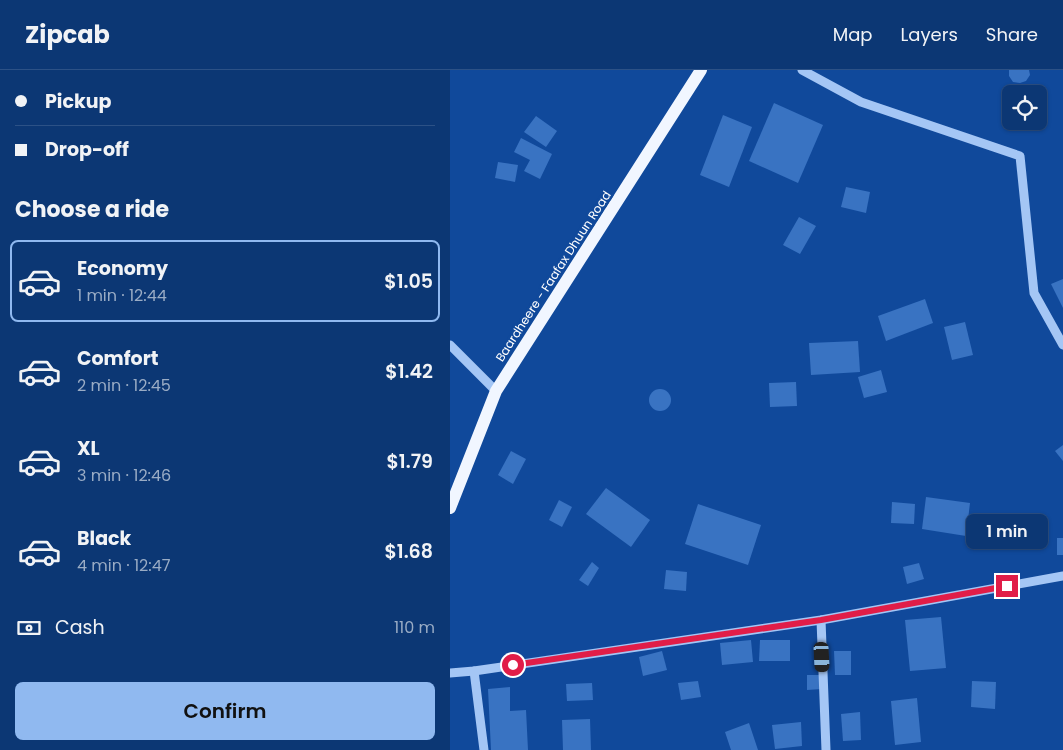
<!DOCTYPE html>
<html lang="en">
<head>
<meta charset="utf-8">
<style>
	:root { --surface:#0c3774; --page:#153f79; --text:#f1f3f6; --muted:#9aacc5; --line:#2c5186; --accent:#90b9f0 }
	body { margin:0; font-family:Poppins,sans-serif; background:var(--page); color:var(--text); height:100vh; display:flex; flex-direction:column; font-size:19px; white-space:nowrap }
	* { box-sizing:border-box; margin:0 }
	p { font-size:16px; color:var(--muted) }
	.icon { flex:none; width:28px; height:28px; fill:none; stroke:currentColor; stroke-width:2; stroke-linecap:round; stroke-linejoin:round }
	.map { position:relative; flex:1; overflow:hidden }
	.drawer { display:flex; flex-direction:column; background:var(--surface); width:450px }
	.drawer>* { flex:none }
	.hud { display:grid; align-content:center; height:110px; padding:0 15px; background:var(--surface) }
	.tools { position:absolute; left:552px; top:15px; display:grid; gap:10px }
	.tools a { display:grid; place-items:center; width:45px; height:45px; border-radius:8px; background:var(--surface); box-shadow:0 1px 4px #0004,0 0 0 1px var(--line); font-size:25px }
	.end { position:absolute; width:22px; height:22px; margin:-11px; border:6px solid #e11d48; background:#fff; box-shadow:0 0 0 2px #fff }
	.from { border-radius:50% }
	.bubble { position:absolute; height:35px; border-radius:8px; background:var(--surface); box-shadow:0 1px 4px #0004,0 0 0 1px var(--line); font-size:16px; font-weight:600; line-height:35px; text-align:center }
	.car { position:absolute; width:15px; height:30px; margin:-15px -8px; border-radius:6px; box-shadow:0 0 4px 1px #0007; background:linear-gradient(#222 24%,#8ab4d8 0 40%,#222 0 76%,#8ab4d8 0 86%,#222 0) }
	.hud b { display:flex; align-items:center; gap:18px; height:48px; font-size:19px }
	.hud b+b { border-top:1px solid var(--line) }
	.hud i { width:12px; height:12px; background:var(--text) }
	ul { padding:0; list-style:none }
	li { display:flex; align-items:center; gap:15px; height:82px; margin:0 10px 8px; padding:0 5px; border:2px solid transparent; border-radius:8px }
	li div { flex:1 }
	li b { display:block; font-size:19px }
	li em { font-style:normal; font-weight:600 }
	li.on { border-color:var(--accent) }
	li>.icon { width:45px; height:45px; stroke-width:1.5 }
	h2 { padding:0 15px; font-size:22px; line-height:60px }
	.pay { display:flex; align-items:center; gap:12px; height:55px; padding:0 15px; font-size:19px }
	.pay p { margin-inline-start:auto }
	.button { display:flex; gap:10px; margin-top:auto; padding:10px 15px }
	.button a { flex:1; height:58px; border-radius:8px; background:var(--accent); color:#111; font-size:20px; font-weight:600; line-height:58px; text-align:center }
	header { display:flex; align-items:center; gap:30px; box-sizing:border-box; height:70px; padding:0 25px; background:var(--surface); border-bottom:1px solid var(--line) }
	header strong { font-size:24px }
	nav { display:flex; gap:28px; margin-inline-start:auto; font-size:18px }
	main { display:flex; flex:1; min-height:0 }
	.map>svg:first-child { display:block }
</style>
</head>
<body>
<header>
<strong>Zipcab</strong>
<nav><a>Map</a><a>Layers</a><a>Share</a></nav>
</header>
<main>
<section class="drawer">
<div class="hud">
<b><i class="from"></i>Pickup</b>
<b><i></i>Drop-off</b>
</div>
<h2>Choose a ride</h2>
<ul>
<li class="on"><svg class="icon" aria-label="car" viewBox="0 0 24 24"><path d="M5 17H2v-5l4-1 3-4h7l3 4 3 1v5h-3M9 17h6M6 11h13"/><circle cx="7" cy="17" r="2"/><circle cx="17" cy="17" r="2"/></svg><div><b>Economy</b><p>1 min · 12:44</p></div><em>$1.05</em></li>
<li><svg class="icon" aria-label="car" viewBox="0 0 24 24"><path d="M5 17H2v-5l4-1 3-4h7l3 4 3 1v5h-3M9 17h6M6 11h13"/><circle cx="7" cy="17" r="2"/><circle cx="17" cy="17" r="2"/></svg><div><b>Comfort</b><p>2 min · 12:45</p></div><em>$1.42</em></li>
<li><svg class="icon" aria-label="car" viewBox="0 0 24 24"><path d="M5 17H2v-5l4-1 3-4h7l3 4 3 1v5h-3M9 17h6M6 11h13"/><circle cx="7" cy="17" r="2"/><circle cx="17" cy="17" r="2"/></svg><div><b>XL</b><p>3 min · 12:46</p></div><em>$1.79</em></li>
<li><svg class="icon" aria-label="car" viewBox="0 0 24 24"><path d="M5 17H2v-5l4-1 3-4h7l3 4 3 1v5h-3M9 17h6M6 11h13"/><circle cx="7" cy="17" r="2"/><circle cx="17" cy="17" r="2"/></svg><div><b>Black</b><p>4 min · 12:47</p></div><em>$1.68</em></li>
</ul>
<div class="pay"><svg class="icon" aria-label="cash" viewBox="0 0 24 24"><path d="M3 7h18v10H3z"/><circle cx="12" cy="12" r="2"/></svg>Cash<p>110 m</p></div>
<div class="button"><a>Confirm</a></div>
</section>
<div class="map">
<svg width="613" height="680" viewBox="0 0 613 680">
	<rect width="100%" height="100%" fill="#10499b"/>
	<g fill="#3973c2">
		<path d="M559,0H579L580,5L576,11L570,13L563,12L559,6Z"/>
		<path d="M324,33L373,55L348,113L299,91Z"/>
		<path d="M273,45L302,57L279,117L250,105Z"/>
		<path d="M86,46L107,61L96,77L74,62Z"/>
		<path d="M71,68L102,84L90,109L74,101L80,90L64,82Z"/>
		<path d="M48,92L68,95L65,112L45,108Z"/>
		<path d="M396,117L420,122L416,143L391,137Z"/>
		<path d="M349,147L366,156L350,184L333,175Z"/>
		<path d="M613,209V238L601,214Z"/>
		<path d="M475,229L483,253L436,271L428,246Z"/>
		<path d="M515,252L523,285L502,290L494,257Z"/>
		<path d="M408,271L410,302L361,305L359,273Z"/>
		<path d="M431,300L437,322L414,328L408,307Z"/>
		<path d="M346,312L347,336L320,337L319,313Z"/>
		<circle cx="210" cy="330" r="11"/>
		<path d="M613,375V391L605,381Z"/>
		<path d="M61,381L76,389L63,414L48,405Z"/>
		<path d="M156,418L200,450L181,477L136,444Z"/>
		<path d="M476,427L520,433L516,466L472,459Z"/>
		<path d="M109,430L122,437L112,457L99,450Z"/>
		<path d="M442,432L465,434L464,454L441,453Z"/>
		<path d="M248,434L311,455L298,495L235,474Z"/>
		<path d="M521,460H538V477H520Z"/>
		<rect x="607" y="468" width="6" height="17"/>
		<path d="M142,492L149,498L138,516L129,510Z"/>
		<path d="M469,493L474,509L457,514L453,497Z"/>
		<path d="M216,500L237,502L236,521L214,519Z"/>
		<path d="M491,547L496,598L460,601L455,550Z"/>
		<path d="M301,570L303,592L272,595L270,573Z"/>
		<path d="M310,570H340V591H309Z"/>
		<path d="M212,581L217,600L193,606L189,587Z"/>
		<path d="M384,581H401V605H385Z"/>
		<path d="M357,605H371L372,619L357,620Z"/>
		<path d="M248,611L251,627L231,630L228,613Z"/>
		<path d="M522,611L546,612L545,639L521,637Z"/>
		<path d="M142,613L143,630L117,631L116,614Z"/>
		<path d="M60,617V641L76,640L78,680H41L38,619Z"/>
		<path d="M467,628L471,672L445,675L441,631Z"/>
		<path d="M410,642L411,670L393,671L391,644Z"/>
		<path d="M140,649L141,680H113L112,650Z"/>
		<path d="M351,652L352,676L325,679L322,655Z"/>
		<path d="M299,653L308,680H281L275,662Z"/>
	</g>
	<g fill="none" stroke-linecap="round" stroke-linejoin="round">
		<g stroke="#a4c6f5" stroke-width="9">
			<path d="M352,0L411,32L570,86L584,223L613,275"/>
			<path d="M0,275L46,321"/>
			<path d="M371,550L376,680"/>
			<path d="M24,601L34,680"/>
			<path d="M0,603L24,601L371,550L613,506"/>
		</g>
		<path stroke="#f1f6ff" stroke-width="12" d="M0,438L46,321L251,0"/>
	</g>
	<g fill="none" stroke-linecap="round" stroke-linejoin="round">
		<path stroke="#e11d48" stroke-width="6" d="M63,595L371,550L557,516"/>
	</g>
	<g text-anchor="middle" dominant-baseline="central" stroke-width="5" stroke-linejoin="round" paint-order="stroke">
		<g font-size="12" fill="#fff" stroke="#10499b">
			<text transform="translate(103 206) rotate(-57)">Baardheere - Faafax Dhuun Road</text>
		</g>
	</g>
</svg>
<div class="tools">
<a><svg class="icon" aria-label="locate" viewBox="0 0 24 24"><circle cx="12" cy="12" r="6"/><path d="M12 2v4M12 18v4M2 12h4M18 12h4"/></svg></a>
</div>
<i class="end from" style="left:63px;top:595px"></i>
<i class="end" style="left:557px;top:516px"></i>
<div class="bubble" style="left:516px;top:444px;width:82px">1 min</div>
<i class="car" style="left:372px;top:587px;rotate:177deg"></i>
</div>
</main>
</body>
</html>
